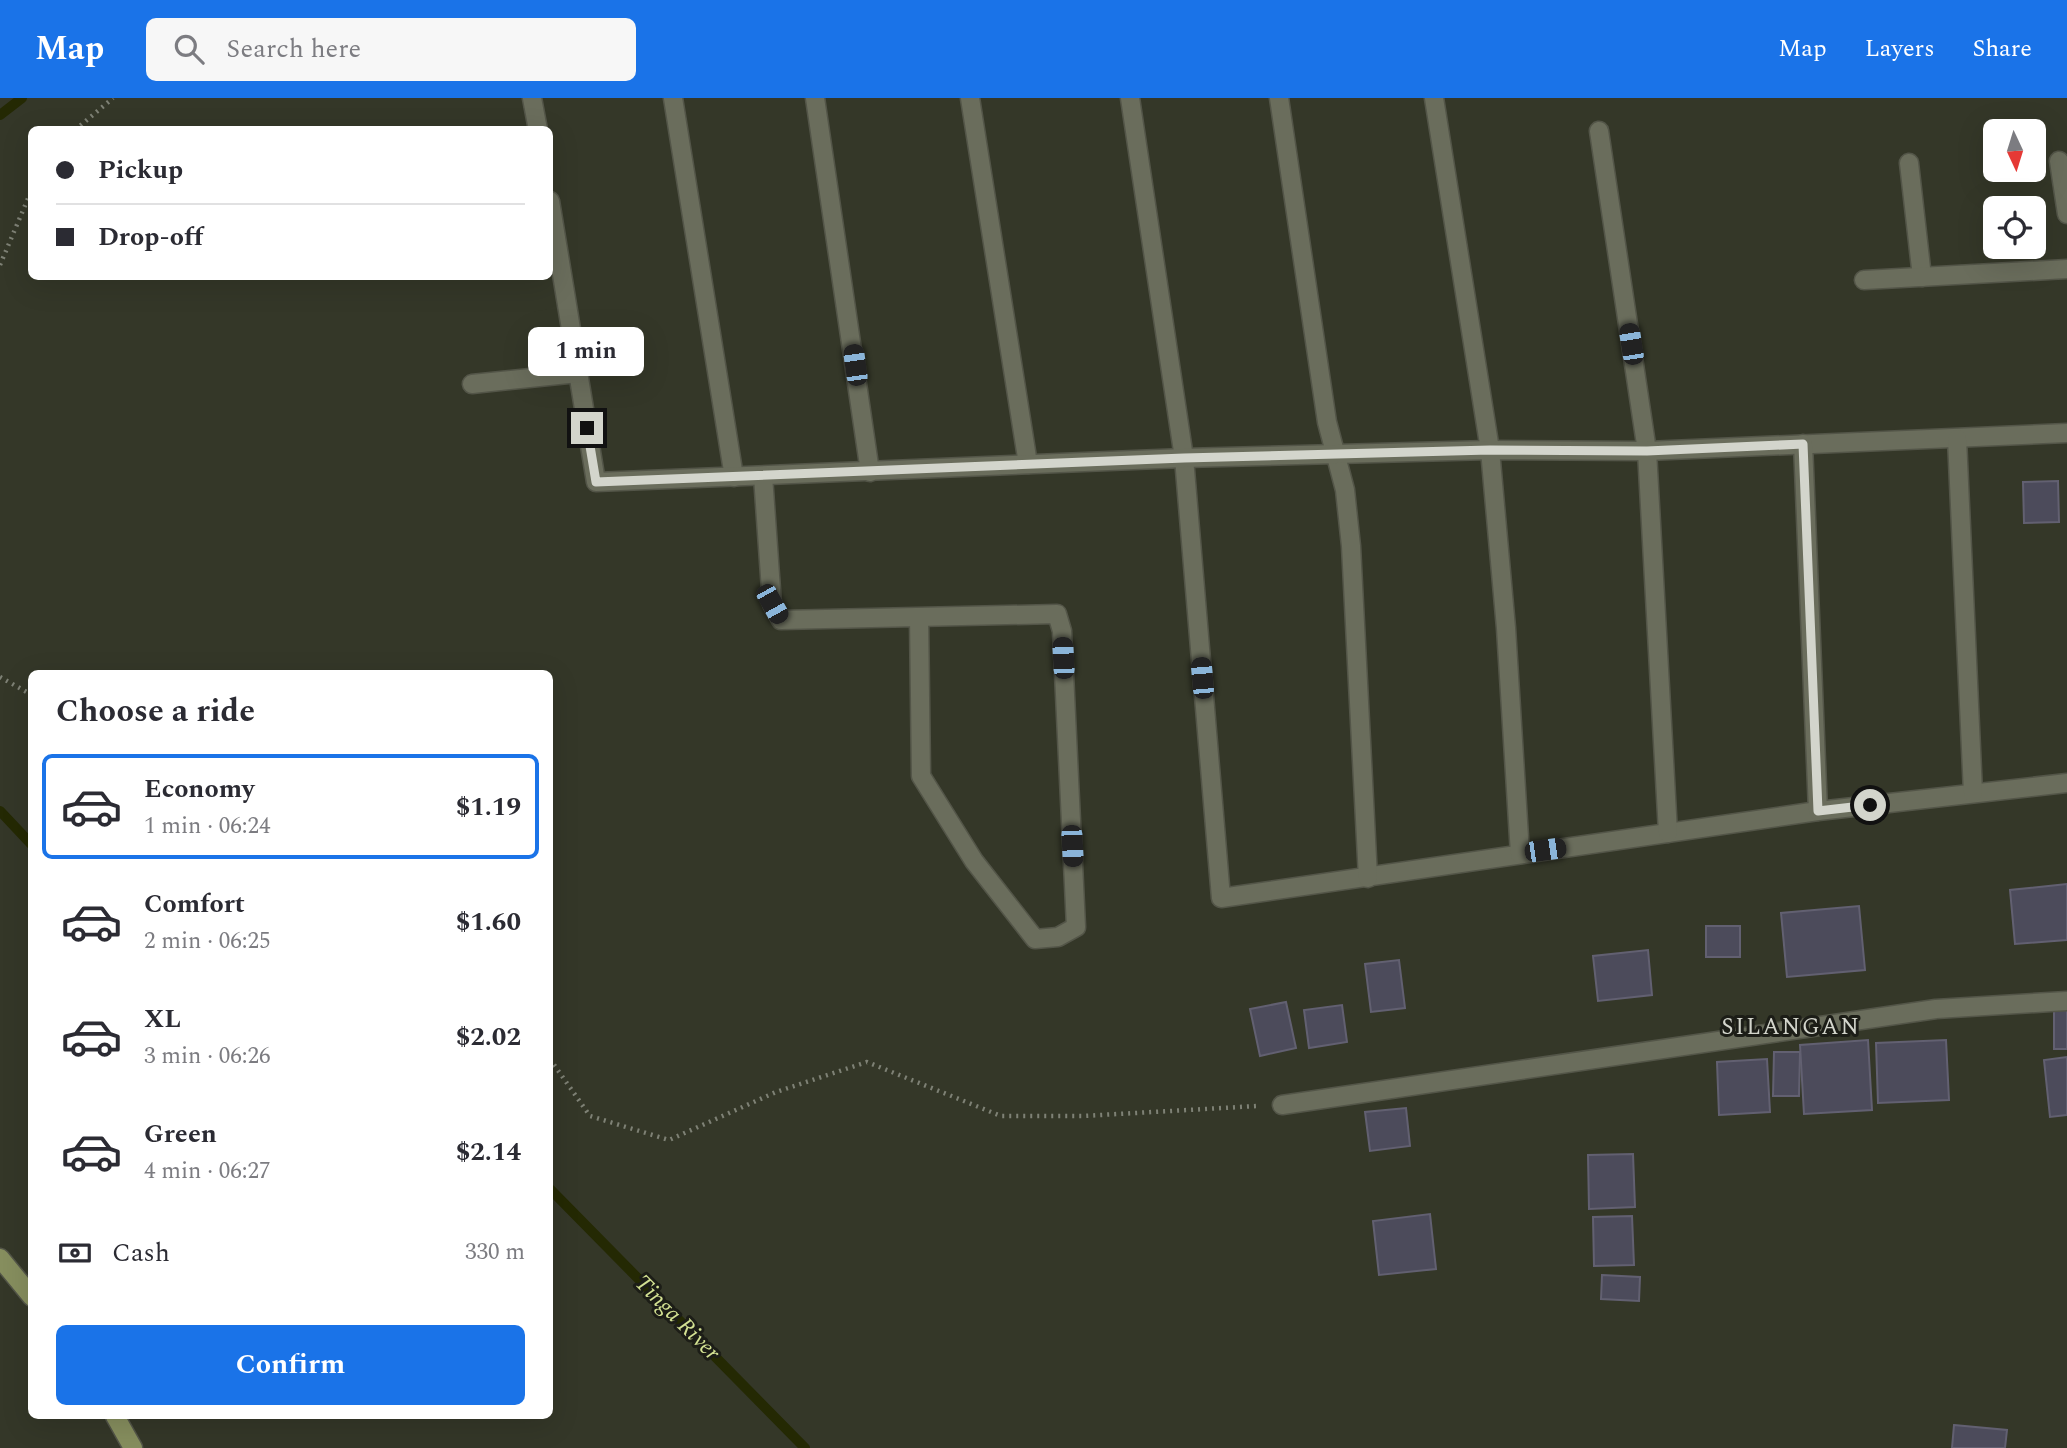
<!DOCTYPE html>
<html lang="en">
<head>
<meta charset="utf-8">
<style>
	:root { --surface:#fff; --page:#f7f7f7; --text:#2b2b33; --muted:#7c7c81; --line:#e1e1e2; --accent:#1a73e8 }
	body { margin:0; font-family:Spectral,serif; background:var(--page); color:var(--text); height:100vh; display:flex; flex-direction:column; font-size:26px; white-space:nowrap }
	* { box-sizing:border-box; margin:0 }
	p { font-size:23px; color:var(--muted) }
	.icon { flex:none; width:38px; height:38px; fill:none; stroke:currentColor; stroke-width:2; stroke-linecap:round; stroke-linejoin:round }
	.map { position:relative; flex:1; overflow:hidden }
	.drawer { position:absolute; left:28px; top:572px; width:525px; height:749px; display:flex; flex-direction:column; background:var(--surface); border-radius:10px; box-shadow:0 7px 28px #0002 }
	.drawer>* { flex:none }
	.banner { position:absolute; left:28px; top:28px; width:525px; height:154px; border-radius:10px; box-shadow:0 7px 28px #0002; display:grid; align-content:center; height:154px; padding:0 28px; background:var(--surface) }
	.needle { width:46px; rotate:176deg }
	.buttons { position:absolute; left:1983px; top:21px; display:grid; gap:14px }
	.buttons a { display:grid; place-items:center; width:63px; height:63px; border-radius:10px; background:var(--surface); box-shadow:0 7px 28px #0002; font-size:35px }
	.end { position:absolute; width:32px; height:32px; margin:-16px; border:9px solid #d3d5cc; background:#111; box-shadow:0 0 0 4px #111 }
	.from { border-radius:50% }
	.bubble { position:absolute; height:49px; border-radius:10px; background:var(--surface); box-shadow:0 7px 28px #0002; font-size:23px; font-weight:700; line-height:49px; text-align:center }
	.car { position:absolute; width:21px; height:42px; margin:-21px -10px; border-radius:9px; box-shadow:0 0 5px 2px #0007; background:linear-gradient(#222 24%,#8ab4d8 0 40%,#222 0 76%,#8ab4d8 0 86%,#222 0) }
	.banner b { display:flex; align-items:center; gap:24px; height:66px; font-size:26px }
	.banner b+b { border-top:2px solid var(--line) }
	.banner i { width:18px; height:18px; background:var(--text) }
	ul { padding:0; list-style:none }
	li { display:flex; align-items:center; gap:21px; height:105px; margin:0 14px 10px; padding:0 14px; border:4px solid transparent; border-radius:10px }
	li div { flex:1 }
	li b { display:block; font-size:26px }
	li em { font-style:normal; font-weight:700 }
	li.selected { border-color:var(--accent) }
	li>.icon { width:63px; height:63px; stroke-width:1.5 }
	h2 { padding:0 28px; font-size:32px; line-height:84px }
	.pay { display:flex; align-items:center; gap:18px; height:77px; padding:0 28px; font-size:26px }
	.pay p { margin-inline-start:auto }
	.cta { display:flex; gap:14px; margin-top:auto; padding:14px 28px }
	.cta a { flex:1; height:80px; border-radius:10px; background:var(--accent); color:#fff; font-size:28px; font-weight:700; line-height:80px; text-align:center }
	header { display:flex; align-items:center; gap:42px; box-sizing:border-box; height:98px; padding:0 35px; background:var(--accent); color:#fff }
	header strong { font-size:33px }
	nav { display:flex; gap:38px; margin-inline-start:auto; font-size:24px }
	.search { width:490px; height:63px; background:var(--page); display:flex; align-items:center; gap:18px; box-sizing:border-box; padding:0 24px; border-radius:10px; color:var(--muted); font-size:26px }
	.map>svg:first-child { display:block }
</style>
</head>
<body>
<header>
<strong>Map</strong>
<div class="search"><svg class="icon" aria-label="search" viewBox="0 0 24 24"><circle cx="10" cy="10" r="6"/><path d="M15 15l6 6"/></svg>Search here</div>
<nav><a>Map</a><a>Layers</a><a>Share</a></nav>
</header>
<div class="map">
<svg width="2067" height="1350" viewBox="0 0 2067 1350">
	<rect width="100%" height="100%" fill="#343728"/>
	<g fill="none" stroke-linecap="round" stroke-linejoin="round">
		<g stroke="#242903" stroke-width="10">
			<path d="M0,17L22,0"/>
			<path d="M0,713L32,747"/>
			<path d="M550,1091L805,1350"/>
		</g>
	</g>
	<g fill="#4c4b5b" stroke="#626071" stroke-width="2">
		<path d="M2058,383L2059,424L2024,425L2023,384Z"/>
		<path d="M2067,786V842L2015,846L2010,792Z"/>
		<path d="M1859,808L1865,872L1787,879L1781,815Z"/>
		<rect x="1706" y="828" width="34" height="31"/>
		<path d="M1648,852L1652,897L1598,903L1593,858Z"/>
		<path d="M1399,862L1405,910L1371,914L1365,866Z"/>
		<path d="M1286,904L1296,950L1260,958L1250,911Z"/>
		<path d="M1342,907L1347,944L1309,950L1304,912Z"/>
		<rect x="2054" y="912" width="13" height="39"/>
		<path d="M1868,942L1872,1012L1804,1016L1800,947Z"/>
		<path d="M1946,942L1949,1002L1878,1005L1876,945Z"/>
		<path d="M1774,954H1800L1799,998H1773Z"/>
		<path d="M2067,959V1017L2050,1019L2044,962Z"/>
		<path d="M1767,961L1770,1014L1719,1017L1717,964Z"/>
		<path d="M1406,1010L1410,1048L1370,1053L1365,1014Z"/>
		<path d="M1633,1056L1635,1109L1589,1111L1588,1057Z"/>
		<path d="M1430,1116L1436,1171L1379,1177L1373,1123Z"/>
		<path d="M1632,1118L1634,1167L1594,1168L1593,1119Z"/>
		<path d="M1602,1177L1640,1179L1639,1203L1601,1201Z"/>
		<path d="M1954,1327L2007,1332L2005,1350H1952Z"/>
	</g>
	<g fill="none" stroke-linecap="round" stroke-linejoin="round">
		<defs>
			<g id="street">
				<path d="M532,0L538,32"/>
				<path d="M673,0L734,379"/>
				<path d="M815,0L870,374"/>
				<path d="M970,0L1028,366"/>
				<path d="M1130,0L1184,360L1221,800L1818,713L2067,685"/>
				<path d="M1279,0L1327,324L1345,392L1351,448L1368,780"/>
				<path d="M1434,0L1490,352L1506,530L1520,756"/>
				<path d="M1599,33L1647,353L1668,735"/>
				<path d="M2059,63L2067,116"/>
				<path d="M1909,65L1922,179"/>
				<path d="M550,103L596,384L1184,360L1490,352L1647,353L2067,335"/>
				<path d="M1864,182L2067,171"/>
				<path d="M472,286L578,275"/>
				<path d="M1957,341L1973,695"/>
				<path d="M1803,346L1818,713"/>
				<path d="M763,378L772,506L781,522L1057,516L1062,533L1076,829L1058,839L1035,841L974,763L921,678L919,519"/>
				<path d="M1282,1007L1936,911L2067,903"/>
			</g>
			<g id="primary">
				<path d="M0,1160L32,1199"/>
				<path d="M115,1318L133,1350"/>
			</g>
		</defs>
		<use href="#street" stroke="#535548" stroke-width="21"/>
		<use href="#primary" stroke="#535548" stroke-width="21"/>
		<g stroke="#7e8175" stroke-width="4.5" stroke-dasharray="2 5" stroke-linecap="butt">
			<path d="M75,32L113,0"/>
			<path d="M0,167L32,91"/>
			<path d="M0,579L32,597"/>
			<path d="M550,961L590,1018L669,1042L776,994L867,964L1001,1018H1083L1257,1008"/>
		</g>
		<use href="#street" stroke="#6a6d5c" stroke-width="18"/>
		<use href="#primary" stroke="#868e5e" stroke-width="18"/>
	</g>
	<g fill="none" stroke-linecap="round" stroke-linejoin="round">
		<path stroke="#d3d5cc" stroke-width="9" d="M587,330L596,384L1184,360L1490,352L1647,353L1803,346L1818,713L1870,707"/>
	</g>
	<g text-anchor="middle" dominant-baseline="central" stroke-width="6" stroke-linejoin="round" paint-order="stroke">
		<g font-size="23" letter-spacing="2" fill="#d3d5cc" stroke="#1c1d17">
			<text x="1791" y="929">SILANGAN</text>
		</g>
		<g font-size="23" font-style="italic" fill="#d3e192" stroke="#1c1d17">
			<text transform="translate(677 1220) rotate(45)">Tinga River</text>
		</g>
	</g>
</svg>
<div class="buttons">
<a><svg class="needle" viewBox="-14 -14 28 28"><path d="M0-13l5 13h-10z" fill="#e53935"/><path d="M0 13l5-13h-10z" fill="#7c7c81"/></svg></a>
<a><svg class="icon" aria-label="locate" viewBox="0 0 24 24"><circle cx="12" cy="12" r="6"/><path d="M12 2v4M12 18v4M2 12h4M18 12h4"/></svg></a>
</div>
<i class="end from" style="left:1870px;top:707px"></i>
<i class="end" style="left:587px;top:330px"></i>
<div class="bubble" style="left:528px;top:229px;width:116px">1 min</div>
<i class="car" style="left:1631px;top:246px;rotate:351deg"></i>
<i class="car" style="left:855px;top:267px;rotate:352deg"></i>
<i class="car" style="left:772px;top:506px;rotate:151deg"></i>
<i class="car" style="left:1063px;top:560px;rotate:357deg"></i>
<i class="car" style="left:1202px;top:580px;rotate:355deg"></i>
<i class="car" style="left:1072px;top:748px;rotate:177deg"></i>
<i class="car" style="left:1545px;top:752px;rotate:82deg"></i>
<div class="banner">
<b><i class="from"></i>Pickup</b>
<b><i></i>Drop-off</b>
</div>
<section class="drawer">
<h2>Choose a ride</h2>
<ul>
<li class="selected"><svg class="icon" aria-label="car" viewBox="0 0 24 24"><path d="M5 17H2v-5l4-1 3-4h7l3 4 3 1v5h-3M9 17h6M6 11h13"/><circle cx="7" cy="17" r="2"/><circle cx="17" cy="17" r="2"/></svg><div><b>Economy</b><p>1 min · 06:24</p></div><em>$1.19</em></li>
<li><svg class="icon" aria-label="car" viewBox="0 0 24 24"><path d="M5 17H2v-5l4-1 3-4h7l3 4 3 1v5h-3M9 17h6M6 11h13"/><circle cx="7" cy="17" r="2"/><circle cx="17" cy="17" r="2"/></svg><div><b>Comfort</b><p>2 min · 06:25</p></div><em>$1.60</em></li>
<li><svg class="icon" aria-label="car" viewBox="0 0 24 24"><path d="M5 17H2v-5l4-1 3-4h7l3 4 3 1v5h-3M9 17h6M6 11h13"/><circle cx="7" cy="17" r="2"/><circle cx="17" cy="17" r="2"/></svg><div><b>XL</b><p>3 min · 06:26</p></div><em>$2.02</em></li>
<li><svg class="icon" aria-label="car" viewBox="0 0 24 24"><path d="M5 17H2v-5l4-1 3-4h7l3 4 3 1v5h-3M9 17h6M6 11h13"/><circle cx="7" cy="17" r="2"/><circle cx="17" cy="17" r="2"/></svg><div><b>Green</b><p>4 min · 06:27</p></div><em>$2.14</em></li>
</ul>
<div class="pay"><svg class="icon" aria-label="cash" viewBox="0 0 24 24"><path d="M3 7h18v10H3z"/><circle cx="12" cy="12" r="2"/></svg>Cash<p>330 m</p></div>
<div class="cta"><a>Confirm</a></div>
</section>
</div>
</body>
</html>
